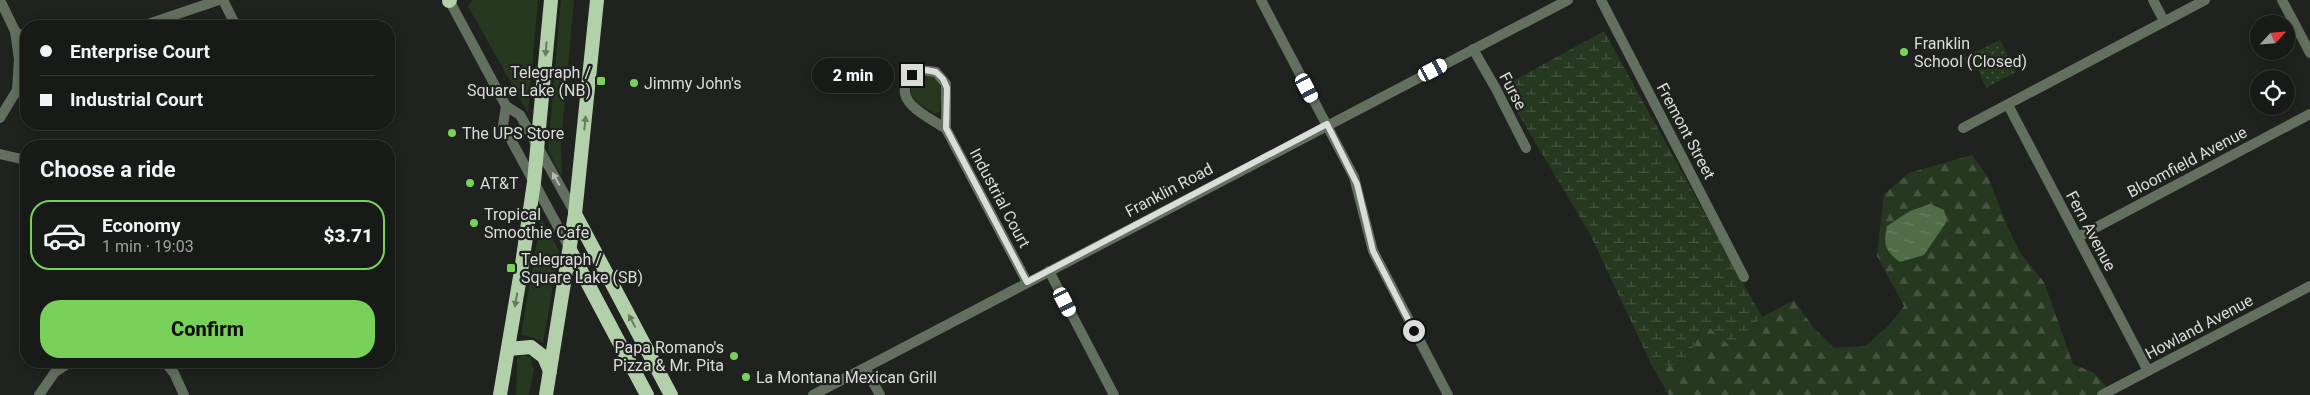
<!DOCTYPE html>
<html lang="en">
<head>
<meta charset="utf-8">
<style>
	:root { --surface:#181a17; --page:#212320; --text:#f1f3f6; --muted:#9fa1a1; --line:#363836; --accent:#78d259 }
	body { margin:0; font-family:Roboto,sans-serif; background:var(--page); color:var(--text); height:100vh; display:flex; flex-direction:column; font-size:19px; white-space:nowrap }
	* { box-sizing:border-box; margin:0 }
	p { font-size:16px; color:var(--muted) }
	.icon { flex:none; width:28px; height:28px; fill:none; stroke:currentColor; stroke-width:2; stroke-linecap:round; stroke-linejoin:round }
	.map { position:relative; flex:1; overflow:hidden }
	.sheet { position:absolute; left:20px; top:140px; width:375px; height:228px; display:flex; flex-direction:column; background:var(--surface); border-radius:20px; box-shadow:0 2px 12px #0003,0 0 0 1px var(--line) }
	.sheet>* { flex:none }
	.guide { position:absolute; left:20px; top:20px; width:375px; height:110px; border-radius:20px; box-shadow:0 2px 12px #0003,0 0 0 1px var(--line); display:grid; align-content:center; height:110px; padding:0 20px; background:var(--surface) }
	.needle { width:32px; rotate:64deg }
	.controls { position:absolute; left:2250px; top:15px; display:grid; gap:10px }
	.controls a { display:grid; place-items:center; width:45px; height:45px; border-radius:50%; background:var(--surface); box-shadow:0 2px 12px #0003,0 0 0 1px var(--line); font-size:25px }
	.end { position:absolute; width:22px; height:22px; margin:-11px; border:6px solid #dbddda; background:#111; box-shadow:0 0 0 2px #111 }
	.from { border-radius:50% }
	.bubble { position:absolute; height:35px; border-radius:18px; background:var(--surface); box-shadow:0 2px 12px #0003,0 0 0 1px var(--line); font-size:16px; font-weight:800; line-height:35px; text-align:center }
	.car { position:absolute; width:15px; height:30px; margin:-15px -8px; border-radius:6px; box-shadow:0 0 4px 1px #0007; background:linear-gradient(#fff 24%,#345 0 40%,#fff 0 76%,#345 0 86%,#fff 0) }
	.guide b { display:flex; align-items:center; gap:18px; height:48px; font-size:19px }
	.guide b+b { border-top:1px solid var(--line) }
	.guide i { width:12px; height:12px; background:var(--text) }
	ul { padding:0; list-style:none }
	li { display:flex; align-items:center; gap:15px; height:70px; margin:0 10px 8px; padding:0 10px; border:2px solid transparent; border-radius:20px }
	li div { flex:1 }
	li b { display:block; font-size:19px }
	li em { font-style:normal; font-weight:800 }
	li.on { border-color:var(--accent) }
	li>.icon { width:45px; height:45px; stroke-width:1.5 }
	h2 { padding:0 20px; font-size:22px; line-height:60px }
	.button { display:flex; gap:10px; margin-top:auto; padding:10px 20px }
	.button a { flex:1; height:58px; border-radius:20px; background:var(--accent); color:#111; font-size:20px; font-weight:800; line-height:58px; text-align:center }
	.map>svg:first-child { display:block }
</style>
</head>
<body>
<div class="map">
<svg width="2310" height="395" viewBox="0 0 2310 395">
	<defs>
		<pattern id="forest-firs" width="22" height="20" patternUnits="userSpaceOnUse" patternTransform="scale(1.25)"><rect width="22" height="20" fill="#263920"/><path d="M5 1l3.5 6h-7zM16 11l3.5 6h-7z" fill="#455540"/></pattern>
		<pattern id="wetland-marsh" width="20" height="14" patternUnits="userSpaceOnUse" patternTransform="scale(1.25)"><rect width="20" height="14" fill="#263920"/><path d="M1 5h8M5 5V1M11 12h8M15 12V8" fill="none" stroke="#455540"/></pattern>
		<pattern id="park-dots" width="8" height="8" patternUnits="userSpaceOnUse" patternTransform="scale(1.25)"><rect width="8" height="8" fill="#263920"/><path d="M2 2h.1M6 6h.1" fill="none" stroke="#455540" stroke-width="1.8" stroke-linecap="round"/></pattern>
		<pattern id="water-ripples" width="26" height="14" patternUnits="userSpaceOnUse" patternTransform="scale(1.25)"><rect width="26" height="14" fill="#506d47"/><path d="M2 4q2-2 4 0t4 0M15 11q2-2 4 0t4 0" fill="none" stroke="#698161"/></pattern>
	</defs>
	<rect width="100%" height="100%" fill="#20221f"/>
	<g fill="#263920">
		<path d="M473,0H538L528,113L468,6Z"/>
		<path d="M561,0H574L561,144L562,177L548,150Z"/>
		<path d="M927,75C946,78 940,96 940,111L936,114L918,104L911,95C909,83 915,76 927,75Z"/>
		<path d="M541,218L559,251L543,343L532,337L521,335Z"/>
		<path d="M523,355L531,357L532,366L534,367L529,395H516L517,359Z"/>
	</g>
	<path fill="url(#forest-firs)" d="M1972,155L1988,177L2008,228L2021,254L2044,282L2073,364L2094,373L2114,395H1669L1651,364L1685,366L1705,322L1731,347L1762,317L1794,300L1813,327L1834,348L1866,346L1893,321L1904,306L1877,256L1884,194L1909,173Z"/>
	<path fill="url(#wetland-marsh)" d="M1604,31L1762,317L1731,347L1704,323L1685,366L1651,364L1590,234L1502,87Z"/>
	<path fill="url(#park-dots)" d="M2000,40L2016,72L1986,88L1978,69L1970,73L1963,58Z"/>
	<path fill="url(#water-ripples)" d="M1930,204L1944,210L1947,221L1924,255L1900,262C1885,251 1883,244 1887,226L1910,211Z"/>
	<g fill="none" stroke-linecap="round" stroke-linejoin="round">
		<g stroke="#63705f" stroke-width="10">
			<path d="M0,0L15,31L26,41"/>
			<path d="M223,0L236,26"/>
			<path d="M1261,0L1354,177L1373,251L1448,395"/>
			<path d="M1601,0L1744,277"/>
			<path d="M2153,0L2164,21"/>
			<path d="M2282,0L2310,53"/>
			<path d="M142,26L219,0"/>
			<path d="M15,31L19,59L17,90"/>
			<path d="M1473,49L1496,89L1526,148"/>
			<path d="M921,70L936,72L946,84V129C931,118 898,105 906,84C909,77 914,73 921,70Z"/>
			<path d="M2008,105L2148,371"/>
			<path d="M0,118L17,90L26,81"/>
			<path d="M281,124L286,126L293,124"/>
			<path d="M1963,128L2205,0"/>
			<path d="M946,129L1027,282"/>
			<path d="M0,154L26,160"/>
			<path d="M2078,237L2310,114"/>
			<path d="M1049,271L1114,395"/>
			<path d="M164,361L174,373L184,395"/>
			<path d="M865,368L880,395"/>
			<path d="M39,395L55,372L72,361"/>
			<path d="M2102,395L2310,286"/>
		</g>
		<g stroke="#63705f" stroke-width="10">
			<path d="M449,0L506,106L520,115L575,213"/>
			<path d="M506,106L503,125L570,249"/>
			<path d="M813,395L1568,0"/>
		</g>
		<g stroke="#b2d1aa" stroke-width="14">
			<path d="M449,1L450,0"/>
			<path d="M575,214L671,395"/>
			<path d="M570,250L647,395"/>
			<path d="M508,349L531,347L544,357L550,371"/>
			<path d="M500,395L521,271L534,182L551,0"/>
			<path d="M546,395L575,214L597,0"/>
		</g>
	</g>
	<defs><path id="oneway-solid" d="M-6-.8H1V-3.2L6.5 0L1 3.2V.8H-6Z" transform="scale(1.25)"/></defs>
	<g fill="#697a64">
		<use href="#oneway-solid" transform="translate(546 49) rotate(95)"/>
		<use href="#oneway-solid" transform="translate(585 123) rotate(-84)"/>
		<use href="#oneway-solid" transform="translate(516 300) rotate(100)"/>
		<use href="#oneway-solid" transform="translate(632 321) rotate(-118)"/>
	</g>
	<use fill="#b7bcb5" href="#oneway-solid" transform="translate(556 179) rotate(-119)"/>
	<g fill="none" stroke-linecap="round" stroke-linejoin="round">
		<path stroke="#dbddda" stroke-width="6" d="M912,75L926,70L936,72L943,79L947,88L946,128L1027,282L1327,124L1357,184L1373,251L1414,331"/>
	</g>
	<g fill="#78d259" stroke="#20221f" stroke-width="2">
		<circle cx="1904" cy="52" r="5"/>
		<rect x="596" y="76" width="10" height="10" rx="2.5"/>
		<circle cx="634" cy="83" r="5"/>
		<circle cx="452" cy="133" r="5"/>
		<circle cx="470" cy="183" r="5"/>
		<circle cx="474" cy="223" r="5"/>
		<rect x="506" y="263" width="10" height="10" rx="2.5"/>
		<circle cx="734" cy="356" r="5"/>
		<circle cx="746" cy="377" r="5"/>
	</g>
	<g text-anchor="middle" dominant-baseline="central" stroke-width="4.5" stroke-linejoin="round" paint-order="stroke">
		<g font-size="16" fill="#dbddda" stroke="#20221f" text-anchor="start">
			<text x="1914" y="43">Franklin<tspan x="1914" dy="18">School (Closed)</tspan></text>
			<text x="591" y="72" text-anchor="end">Telegraph /<tspan x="591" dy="18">Square Lake (NB)</tspan></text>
			<text x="644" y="83">Jimmy John's</text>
			<text x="462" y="133">The UPS Store</text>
			<text x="480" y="183">AT&amp;T</text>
			<text x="484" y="214">Tropical<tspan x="484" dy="18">Smoothie Cafe</tspan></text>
			<text x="521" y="259">Telegraph /<tspan x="521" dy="18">Square Lake (SB)</tspan></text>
			<text x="724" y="347" text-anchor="end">Papa Romano's<tspan x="724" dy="18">Pizza &amp; Mr. Pita</tspan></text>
			<text x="756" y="377">La Montana Mexican Grill</text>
		</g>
		<g font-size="16" fill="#dbddda" stroke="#20221f">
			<text transform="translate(1513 91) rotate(62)">Furse</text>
			<text transform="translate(1686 131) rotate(62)">Fremont Street</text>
			<text transform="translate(2187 162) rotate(-28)">Bloomfield Avenue</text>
			<text transform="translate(1169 190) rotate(-28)">Franklin Road</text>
			<text transform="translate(1000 198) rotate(62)">Industrial Court</text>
			<text transform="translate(2091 231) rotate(62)">Fern Avenue</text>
			<text transform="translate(2199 327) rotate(-28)">Howland Avenue</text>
		</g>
	</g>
</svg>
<div class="controls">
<a><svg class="needle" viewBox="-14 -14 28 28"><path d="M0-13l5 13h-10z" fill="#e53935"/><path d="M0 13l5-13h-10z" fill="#9fa1a1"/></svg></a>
<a><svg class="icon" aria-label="locate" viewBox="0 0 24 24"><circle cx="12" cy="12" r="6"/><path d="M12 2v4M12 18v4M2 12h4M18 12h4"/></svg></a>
</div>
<i class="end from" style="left:1414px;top:331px"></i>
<i class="end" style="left:912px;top:75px"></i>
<div class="bubble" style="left:812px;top:58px;width:82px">2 min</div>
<i class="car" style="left:1433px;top:70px;rotate:62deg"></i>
<i class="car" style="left:1307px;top:88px;rotate:152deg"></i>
<i class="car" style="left:1065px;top:302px;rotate:153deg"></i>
<div class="guide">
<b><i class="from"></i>Enterprise Court</b>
<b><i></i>Industrial Court</b>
</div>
<section class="sheet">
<h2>Choose a ride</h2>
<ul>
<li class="on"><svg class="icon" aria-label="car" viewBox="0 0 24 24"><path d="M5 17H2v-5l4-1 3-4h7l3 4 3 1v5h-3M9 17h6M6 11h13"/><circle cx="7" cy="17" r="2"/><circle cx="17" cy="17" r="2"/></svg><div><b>Economy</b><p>1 min · 19:03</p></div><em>$3.71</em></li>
</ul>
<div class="button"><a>Confirm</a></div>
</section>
</div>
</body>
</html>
